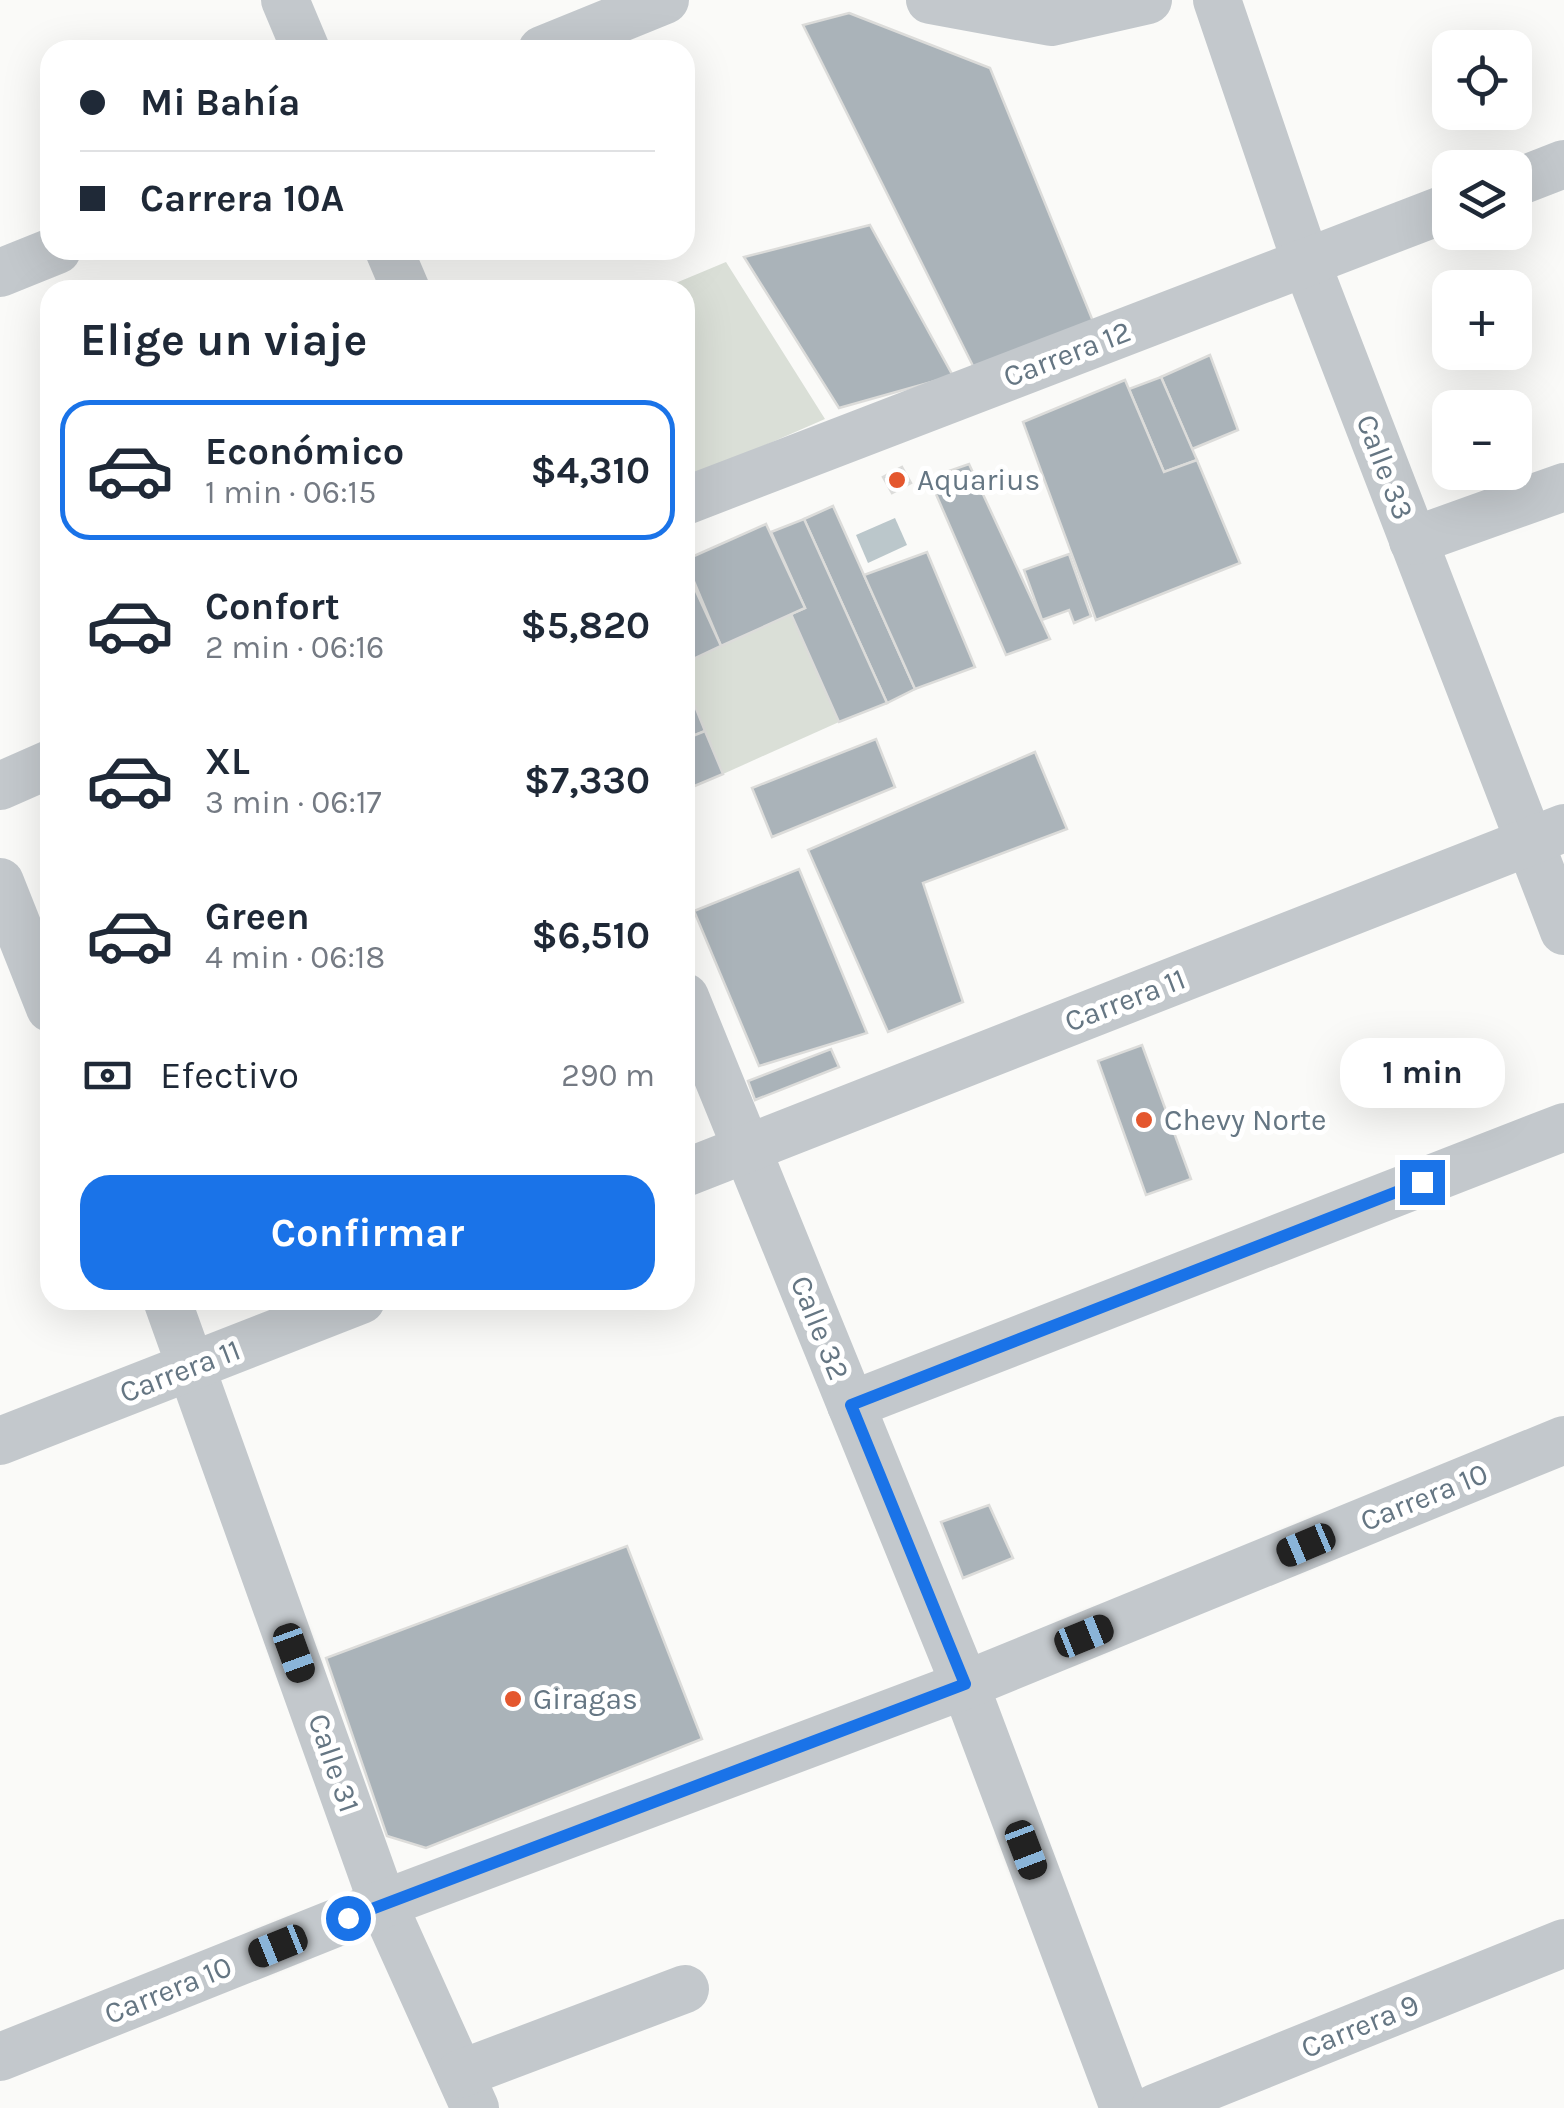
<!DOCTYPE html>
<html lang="es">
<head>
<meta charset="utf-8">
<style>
	:root { --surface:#fff; --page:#f6f6f7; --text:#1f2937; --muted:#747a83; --line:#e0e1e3; --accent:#1a73e8 }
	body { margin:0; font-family:Karla,sans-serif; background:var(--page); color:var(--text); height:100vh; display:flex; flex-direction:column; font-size:38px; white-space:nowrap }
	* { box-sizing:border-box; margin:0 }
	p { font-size:32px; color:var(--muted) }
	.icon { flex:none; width:55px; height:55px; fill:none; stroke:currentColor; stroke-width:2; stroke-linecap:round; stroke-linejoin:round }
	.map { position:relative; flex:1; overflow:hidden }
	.drawer { position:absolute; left:40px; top:280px; width:655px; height:1030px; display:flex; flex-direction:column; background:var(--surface); border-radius:30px; box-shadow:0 10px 40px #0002 }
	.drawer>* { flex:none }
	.banner { position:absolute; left:40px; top:40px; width:655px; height:220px; border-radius:30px; box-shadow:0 10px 40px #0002; display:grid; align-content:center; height:220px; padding:0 40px; background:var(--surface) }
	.fabs { position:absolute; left:1432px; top:30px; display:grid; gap:20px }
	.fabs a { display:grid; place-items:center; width:100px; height:100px; border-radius:20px; background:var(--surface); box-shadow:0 10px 40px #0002; font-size:50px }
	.end { position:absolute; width:45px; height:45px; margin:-22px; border:12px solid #1a73e8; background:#fff; box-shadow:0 0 0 5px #fff }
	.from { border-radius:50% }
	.bubble { position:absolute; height:70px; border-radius:30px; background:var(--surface); box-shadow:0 10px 40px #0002; font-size:32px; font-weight:700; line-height:70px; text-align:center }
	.car { position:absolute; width:30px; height:60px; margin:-30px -15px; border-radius:12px; box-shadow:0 0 8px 2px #0007; background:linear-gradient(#222 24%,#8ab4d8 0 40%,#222 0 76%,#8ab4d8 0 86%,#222 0) }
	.banner b { display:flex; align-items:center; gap:35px; height:95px; font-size:38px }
	.banner b+b { border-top:2px solid var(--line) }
	.banner i { width:25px; height:25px; background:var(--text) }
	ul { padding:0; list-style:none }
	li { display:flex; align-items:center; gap:30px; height:140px; margin:0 20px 15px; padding:0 20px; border:5px solid transparent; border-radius:30px }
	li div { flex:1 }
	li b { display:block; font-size:38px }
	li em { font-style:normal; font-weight:700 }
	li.current { border-color:var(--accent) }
	li>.icon { width:90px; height:90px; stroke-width:1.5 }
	h2 { padding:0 40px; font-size:45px; line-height:120px }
	.pay { display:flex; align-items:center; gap:25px; height:110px; padding:0 40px; font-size:38px }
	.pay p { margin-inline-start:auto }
	.cta { display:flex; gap:20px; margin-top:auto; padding:20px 40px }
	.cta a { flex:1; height:115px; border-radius:30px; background:var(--accent); color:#fff; font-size:40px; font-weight:700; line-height:115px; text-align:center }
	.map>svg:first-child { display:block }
</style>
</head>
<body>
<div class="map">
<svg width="1564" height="2108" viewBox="0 0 1564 2108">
	<rect width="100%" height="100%" fill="#fafaf8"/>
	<g fill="#dadfd7">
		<path d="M726,262L825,419L685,480V290H659Z"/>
		<path d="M791,614L839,722L723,774L685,683V663Z"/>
	</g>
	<path fill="#bbc7cb" d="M895,518L907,545L868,563L856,535Z"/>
	<g fill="#aab3b9" stroke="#dcdcda" stroke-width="2.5">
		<path d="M849,13L990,68L1101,341L983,386L803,25Z"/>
		<path d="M870,225L953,376L839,408L744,257Z"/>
		<path d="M1210,355L1238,430L1192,449L1161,377Z"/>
		<path d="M1161,377L1197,460L1164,472L1129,389Z"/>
		<path d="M1125,380L1164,472L1197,460L1240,563L1096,620L1023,422Z"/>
		<path d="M969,464L1050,639L1006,655L929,478Z"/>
		<path d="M902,467L911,483L892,493L883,477Z"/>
		<path d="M833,506L915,689L887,703L804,519Z"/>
		<path d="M804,519L887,703L839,722L791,614L805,608L771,532Z"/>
		<path d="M766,524L805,608L721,646L685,560Z"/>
		<path d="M927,552L975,667L915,689L864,575Z"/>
		<path d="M1069,554L1091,616L1074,623L1069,610L1042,620L1024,570Z"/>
		<path d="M685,567L721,646L685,663Z"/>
		<path d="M687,686L705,731L685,739V687Z"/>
		<path d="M705,731L723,774L685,790V739Z"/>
		<path d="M876,739L895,787L772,837L752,788Z"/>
		<path d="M1035,752L1067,829L923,883L963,1002L888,1032L808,850Z"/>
		<path d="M799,869L867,1033L759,1066L694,911Z"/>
		<path d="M1142,1045L1191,1179L1146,1195L1098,1061Z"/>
		<path d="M831,1049L839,1067L755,1100L748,1081Z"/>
		<path d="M989,1505L1013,1558L963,1578L941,1522Z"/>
		<path d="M627,1546L702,1739L426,1848L387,1836L326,1658Z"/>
	</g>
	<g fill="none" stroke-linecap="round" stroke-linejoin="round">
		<g stroke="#c3c8cc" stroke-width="48">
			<path d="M285,0L306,50"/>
			<path d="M930,0L1051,22L1148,0"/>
			<path d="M1217,0L1306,262L1564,931"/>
			<path d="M542,50L665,0"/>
			<path d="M1515,183L1564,164"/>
			<path d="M389,250L406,290"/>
			<path d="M0,273L57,250"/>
			<path d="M685,501L1450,207"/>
			<path d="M1413,541L1564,487"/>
			<path d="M0,786L50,764"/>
			<path d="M0,882L50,1008"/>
			<path d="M685,997L965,1685L1124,2108"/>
			<path d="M685,1173L1564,828"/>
			<path d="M167,1300L383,1904L475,2108"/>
			<path d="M851,1405L1564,1127"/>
			<path d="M0,1441L361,1300"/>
			<path d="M0,2057L383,1904L965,1685L1564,1440"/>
			<path d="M460,2074L685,1989"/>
			<path d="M1155,2108L1564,1943"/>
		</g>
	</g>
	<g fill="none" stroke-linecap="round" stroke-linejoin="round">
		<path stroke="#1a73e8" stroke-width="12" d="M348,1918L965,1684L851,1405L1422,1182"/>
	</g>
	<g fill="#e4572e" stroke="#fff" stroke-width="4">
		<circle cx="897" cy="480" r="10"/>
		<circle cx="1144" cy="1120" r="10"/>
		<circle cx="513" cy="1699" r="10"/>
	</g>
	<g text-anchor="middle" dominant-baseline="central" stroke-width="10" stroke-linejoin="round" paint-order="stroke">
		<g font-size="30" fill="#657683" stroke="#fff">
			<text transform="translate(1067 354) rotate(-21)">Carrera 12</text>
			<text transform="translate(1385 467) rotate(69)">Calle 33</text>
			<text transform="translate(1125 1000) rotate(-21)">Carrera 11</text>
			<text transform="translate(820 1328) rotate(68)">Calle 32</text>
			<text transform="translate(180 1371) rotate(-21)">Carrera 11</text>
			<text transform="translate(1424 1497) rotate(-22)">Carrera 10</text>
			<text transform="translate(334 1763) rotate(71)">Calle 31</text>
			<text transform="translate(168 1990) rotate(-22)">Carrera 10</text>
			<text transform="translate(1360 2026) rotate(-22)">Carrera 9</text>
		</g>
		<g font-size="30" fill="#657683" stroke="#fff" text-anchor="start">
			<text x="917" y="480">Aquarius</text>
			<text x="1164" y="1120">Chevy Norte</text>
			<text x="533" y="1699">Giragas</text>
		</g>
	</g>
</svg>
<div class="fabs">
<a><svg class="icon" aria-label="locate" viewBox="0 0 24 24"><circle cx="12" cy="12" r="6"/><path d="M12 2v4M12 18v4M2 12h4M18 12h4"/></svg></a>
<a><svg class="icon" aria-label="layers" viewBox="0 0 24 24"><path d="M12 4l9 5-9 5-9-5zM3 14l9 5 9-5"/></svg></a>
<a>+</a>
<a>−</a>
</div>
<i class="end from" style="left:348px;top:1918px"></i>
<i class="end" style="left:1422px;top:1182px"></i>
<div class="bubble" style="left:1340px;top:1038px;width:165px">1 min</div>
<i class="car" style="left:1306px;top:1545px;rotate:247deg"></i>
<i class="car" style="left:1084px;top:1636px;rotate:68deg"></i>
<i class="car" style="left:294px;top:1653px;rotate:160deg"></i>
<i class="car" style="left:1026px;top:1850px;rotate:159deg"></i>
<i class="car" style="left:278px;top:1946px;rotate:248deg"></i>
<div class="banner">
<b><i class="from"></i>Mi Bahía</b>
<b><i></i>Carrera 10A</b>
</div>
<section class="drawer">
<h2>Elige un viaje</h2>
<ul>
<li class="current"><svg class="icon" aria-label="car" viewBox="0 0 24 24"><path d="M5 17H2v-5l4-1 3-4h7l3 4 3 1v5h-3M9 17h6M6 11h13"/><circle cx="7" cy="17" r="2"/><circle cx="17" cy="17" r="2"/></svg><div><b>Económico</b><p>1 min · 06:15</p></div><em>$4,310</em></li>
<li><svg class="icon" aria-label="car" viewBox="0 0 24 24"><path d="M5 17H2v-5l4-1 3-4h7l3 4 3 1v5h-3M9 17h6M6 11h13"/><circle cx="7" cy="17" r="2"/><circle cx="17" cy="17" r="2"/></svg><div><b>Confort</b><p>2 min · 06:16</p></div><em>$5,820</em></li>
<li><svg class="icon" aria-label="car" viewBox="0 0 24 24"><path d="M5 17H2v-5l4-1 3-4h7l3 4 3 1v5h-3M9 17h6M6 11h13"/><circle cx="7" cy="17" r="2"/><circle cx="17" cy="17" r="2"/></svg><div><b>XL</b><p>3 min · 06:17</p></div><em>$7,330</em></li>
<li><svg class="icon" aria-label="car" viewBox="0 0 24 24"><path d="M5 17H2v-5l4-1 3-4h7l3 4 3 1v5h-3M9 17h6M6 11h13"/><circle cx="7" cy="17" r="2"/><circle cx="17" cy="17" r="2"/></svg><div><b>Green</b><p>4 min · 06:18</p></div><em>$6,510</em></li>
</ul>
<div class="pay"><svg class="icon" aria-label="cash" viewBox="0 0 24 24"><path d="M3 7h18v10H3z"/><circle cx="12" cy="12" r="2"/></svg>Efectivo<p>290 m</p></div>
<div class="cta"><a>Confirmar</a></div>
</section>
</div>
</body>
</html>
